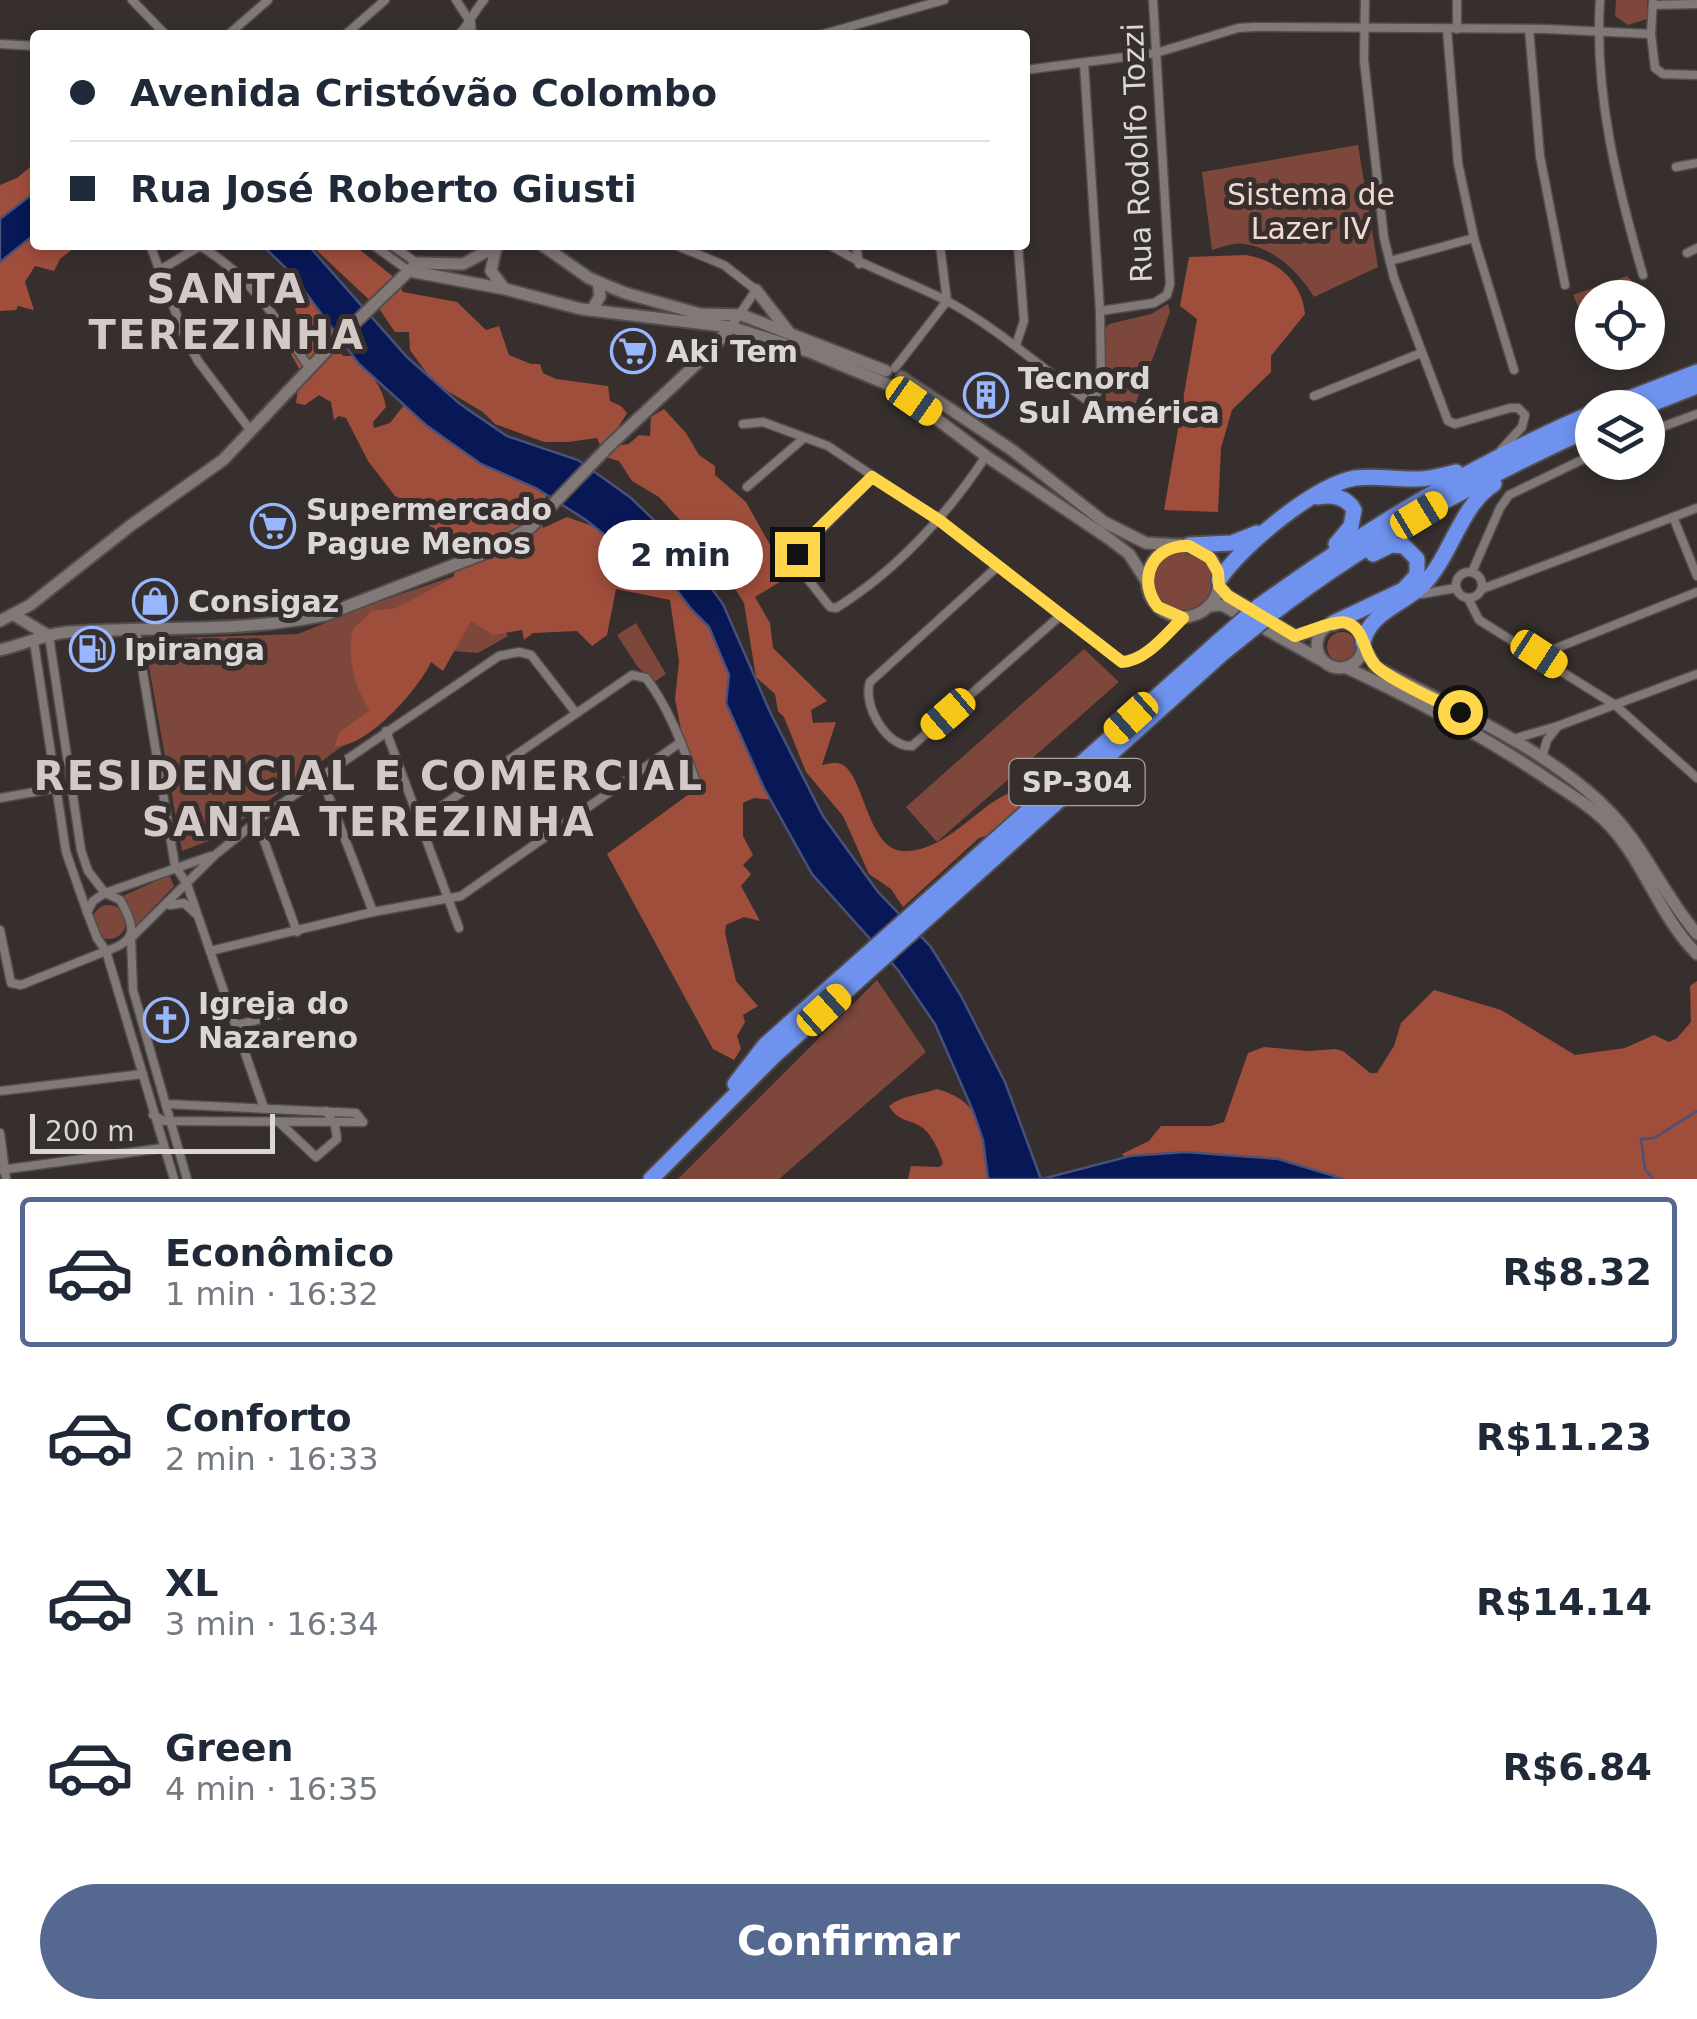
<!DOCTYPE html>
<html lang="pt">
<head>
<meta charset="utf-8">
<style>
	:root { --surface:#fff; --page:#f6f6f7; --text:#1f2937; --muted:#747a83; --line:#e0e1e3; --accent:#556890 }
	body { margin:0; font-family:"DejaVu Sans",sans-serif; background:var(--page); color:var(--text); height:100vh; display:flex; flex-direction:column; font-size:38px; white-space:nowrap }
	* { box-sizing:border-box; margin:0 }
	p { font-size:32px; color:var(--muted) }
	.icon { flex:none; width:55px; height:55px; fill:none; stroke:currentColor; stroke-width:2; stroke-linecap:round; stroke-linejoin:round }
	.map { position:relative; height:1179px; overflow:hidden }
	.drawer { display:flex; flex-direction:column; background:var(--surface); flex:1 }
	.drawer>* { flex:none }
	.banner { position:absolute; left:30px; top:30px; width:1000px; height:220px; border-radius:10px; box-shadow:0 5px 15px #0003; display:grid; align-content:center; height:220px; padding:0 40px; background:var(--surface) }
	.controls { position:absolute; left:1575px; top:280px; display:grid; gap:20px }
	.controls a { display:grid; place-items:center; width:90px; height:90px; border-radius:50%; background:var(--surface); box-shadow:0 5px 15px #0003; font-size:50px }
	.scale { position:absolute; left:30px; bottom:25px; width:245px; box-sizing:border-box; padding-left:10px; border:5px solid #dbd7d6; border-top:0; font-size:28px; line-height:35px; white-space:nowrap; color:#dbd7d6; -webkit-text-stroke:8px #362f2d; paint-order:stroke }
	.end { position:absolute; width:45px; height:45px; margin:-22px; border:12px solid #ffd54a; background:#111; box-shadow:0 0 0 5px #111 }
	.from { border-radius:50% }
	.bubble { position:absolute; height:70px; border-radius:35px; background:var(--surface); box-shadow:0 5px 15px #0003; font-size:32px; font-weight:800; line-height:70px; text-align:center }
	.car { position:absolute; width:30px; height:60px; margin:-30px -15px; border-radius:12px; box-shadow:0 0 8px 2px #0007; background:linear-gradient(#f5c518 24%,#345 0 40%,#f5c518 0 76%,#345 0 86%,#f5c518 0) }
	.banner b { display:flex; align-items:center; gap:35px; height:95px; font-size:38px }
	.banner b+b { border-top:2px solid var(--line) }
	.banner i { width:25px; height:25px; background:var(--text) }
	ul { padding:18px 0 0; list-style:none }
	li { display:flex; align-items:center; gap:30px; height:150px; margin:0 20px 15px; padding:0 20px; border:5px solid transparent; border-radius:10px }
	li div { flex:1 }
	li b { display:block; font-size:38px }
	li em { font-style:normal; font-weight:800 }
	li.on { border-color:var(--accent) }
	li>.icon { width:90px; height:90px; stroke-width:1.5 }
	.button { display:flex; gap:20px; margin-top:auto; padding:20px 40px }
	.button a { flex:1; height:115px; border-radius:60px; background:var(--accent); color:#fff; font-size:40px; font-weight:800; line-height:115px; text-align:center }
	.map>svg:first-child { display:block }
</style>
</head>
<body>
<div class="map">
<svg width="1697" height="1179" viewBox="0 0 1697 1179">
	<rect width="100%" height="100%" fill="#362f2d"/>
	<g fill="#7d473c">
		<path d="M1616,0H1647V19L1628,25L1615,16Z"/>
		<path d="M1358,145L1378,267L1314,297C1300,273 1273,247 1244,244C1235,242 1222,247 1212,250L1202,172Z"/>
		<path d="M1627,276L1640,289L1639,297L1592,298V338L1573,295Z"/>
		<path d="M1168,304L1170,312L1131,416L1112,413L1106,407L1105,329L1109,324L1151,314Z"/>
		<circle cx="1183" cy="581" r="31"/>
		<path d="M472,570L508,636L478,653L438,650L383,716L219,837L182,851L144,639L298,634L369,605Z"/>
		<path d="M636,623L666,674L654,682L637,666L617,635Z"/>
		<circle cx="1342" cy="647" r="15"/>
		<path d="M1084,649L1119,682L937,842L906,807Z"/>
		<path d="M169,875L174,886L135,927L123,896Z"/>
		<circle cx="109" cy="922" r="17"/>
		<path d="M877,980L926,1052L779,1179H678Z"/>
	</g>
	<g fill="#a04e3c">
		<path d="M35,163V206L0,232V185L17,178Z"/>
		<path d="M35,231V245H78L60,259L54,271L35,266L25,282L34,310L18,306L16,310L0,311V259Z"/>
		<path d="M275,245L337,327V348L343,356H355C369,371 383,387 386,407L373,422L374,428L390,423L404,405L483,464L525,484L549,482L541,519L543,528L567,517L612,533L702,603L782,801L754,798L743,803V836L753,855L743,865L751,874L741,886L760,921L744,917L726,925L725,933L736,981L758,1006L743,1015L745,1022L737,1036L741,1049L734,1060L713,1049L607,854L700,786L682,735L675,699L679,661L670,600L616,589L607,635L592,646L577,631L533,633L524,640L522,630L493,635L471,621L443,671L431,662C418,690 367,748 335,746L339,733L370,710C355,690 346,653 353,629L372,611L396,608L453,578L458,561L454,554L440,547L421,508L395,496L368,461L346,418L339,416L334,420L331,402L319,395L305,405L296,403L298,388L305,382C299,364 286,350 281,333L302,348L305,340L295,309L304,298Z"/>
		<path d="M311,245H354L396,279L403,292L457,302L486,330L499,326L509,355L531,364H540L543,373L556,379L608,386L610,401L621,406L627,413L616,431L621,445L629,444L639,435L650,436L651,417L664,409L686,433L699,455L715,466V475L746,502L788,577L755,597L770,623L773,648L827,701L811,710L813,723L836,722L822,765C827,765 832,762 837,763C864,765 865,849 903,851C955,853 988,785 1032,789L1033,793C1021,810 1004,818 992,834L979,838L903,907L891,889L869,874L843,816L806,772L784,717L778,711L775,694L756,677L744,603L718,562L659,497L632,481L619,461L605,457L597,438L568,442H544L495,424L483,412L434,383L410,350L409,332H395L380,310Z"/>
		<path d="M1246,255C1278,260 1302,282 1305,314L1271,356V372L1232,410L1221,448L1218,512L1164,510L1197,319L1180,306L1189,257Z"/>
		<path d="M1697,981V1179H1171L1129,1161L1122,1154L1149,1141L1161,1126H1211L1224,1122L1248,1053L1264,1047L1309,1051L1335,1049L1343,1051L1370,1073H1377L1394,1046L1401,1023L1434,990L1501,1010L1575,1055L1625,1048L1654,1035L1669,1042L1677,1038L1691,1022L1690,986Z"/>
		<path d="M937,1089C982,1100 988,1139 996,1179H908L911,1166L939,1167L943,1164C941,1154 932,1135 923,1128C909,1118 899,1123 889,1106C903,1095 920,1095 937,1089Z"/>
	</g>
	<g fill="#081755" stroke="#47517c" stroke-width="2.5">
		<path d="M35,192V234L0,262V219Z"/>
		<path d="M262,245H308L407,357L460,404L507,436L578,460L631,498L680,545L723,604L770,712L823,816L878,892L931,947L961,996L1005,1082L1041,1179H988L983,1140L973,1111L935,1024L898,970L812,874L764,788L726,703L729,675L709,627L691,609L659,566L620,547L586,520L536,488L481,464L426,425L359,364L291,273Z"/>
		<path d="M1185,1152L1278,1159L1344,1179H1042L1130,1156Z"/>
	</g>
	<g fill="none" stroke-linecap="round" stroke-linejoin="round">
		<path stroke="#47517c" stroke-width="2.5" d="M1653,1179L1645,1169L1641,1139L1654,1138L1697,1111"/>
		<defs>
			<g id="street">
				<path d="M132,0L166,35"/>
				<path d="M456,0L471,23L472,35"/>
				<path d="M1365,0L1364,60L1384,238L1394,278L1448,421L1455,424L1510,408H1518L1525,415L1522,427L1501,450"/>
				<path d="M1457,0V29"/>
				<path d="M1600,0C1594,94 1617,185 1643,275"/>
				<path d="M1653,0L1651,34L1655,68L1663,74L1697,75"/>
				<path d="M1653,5L1697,4"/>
				<path d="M1447,29L1458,163L1474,238L1514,370"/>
				<path d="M1529,29L1540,156L1565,285"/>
				<path d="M228,35L268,0"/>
				<path d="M345,35L385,0"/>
				<path d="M458,35C470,24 473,12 484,0"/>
				<path d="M820,35L944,0"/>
				<path d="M0,44L35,46"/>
				<path d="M1084,63L1100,311L1101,380L1097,393L1088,401"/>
				<path d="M1025,70L1156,53L1238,28L1254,27L1546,29L1651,34"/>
				<path d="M1676,167L1697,163"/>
				<path d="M150,245L185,337L198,361L251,431"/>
				<path d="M198,245C250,274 278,321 310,369"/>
				<path d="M373,245L409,271"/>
				<path d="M391,245L417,263"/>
				<path d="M675,245L724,265L756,290L731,327"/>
				<path d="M830,245C870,270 909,281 949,302C1011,336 1061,387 1121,423"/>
				<path d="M856,245L859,264"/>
				<path d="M940,245L947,301"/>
				<path d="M1687,253L1697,248"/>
				<path d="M1390,261L1474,238"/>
				<path d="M160,270L200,246"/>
				<path d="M1100,311L1154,303L1167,295L1170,284L1153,0"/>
				<path d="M1016,345L1024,321L1018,245"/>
				<path d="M895,368L947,301"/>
				<path d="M1314,396L1421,353"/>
				<path d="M743,424L763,422L828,446L939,520L1122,662C1146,661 1166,633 1183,617"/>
				<path d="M1648,432L1697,414"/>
				<path d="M873,477L797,554L799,568L830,607L836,608C896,571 948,514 986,456"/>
				<path d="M747,487L804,438"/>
				<path d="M1673,517L1697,576"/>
				<path d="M997,567L870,682C862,705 887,748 912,746L1060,616"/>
				<circle cx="1469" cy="585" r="13"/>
				<path d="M1472,572L1500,508L1509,495L1592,455"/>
				<path d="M1482,589L1697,508"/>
				<path d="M1422,594L1456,588"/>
				<path d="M1468,598L1479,620L1615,705L1697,778"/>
				<path d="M136,631L175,866L187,884L264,1108"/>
				<path d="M49,636L81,850L88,871L105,893L211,856"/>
				<path d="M34,642L66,852L87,912"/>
				<path d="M1539,655L1697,592"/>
				<path d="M386,731L459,928"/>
				<path d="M1513,739L1558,726L1697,674"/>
				<path d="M1542,757L1547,740L1558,726"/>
				<path d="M321,776L373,912"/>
				<path d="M0,798L57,788"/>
				<path d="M257,821L297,932"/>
				<path d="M420,821L632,675L646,678C670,709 684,750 698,787"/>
				<path d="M105,893L120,900C136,927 138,941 106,951L97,938L87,912L93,901Z"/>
				<path d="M170,905L184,903L196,914"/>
				<path d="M0,930L11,983L21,985L106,951L174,1179"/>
				<path d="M210,951L373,912L461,896L681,742"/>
				<path d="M237,1025L293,1011"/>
				<path d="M0,1091L143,1074"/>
				<path d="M166,1104L356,1113L363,1122"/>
				<path d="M153,1115L164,1121L363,1122"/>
				<path d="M281,1124L316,1157L337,1139L335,1125L326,1111"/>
				<path d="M0,1133L6,1179"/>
				<path d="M0,1170L163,1148"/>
				<path d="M187,1179L133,990L131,938L215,855L262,817L499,656L519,652L531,655L576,713"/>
			</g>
			<g id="secondary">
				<path d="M542,245L589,278L625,293L700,314L742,315L886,371"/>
				<path d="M496,248L491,271L504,288"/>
				<path d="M409,271L505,289L581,309L731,327L810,352L887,384"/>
				<path d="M756,290L788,331"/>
				<path d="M592,310L600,296L598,282"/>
				<path d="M902,377L1012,450L1104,522L1146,543L1181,545"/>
				<path d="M893,386L986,456L1108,538L1129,554L1147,582"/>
				<circle cx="1183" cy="581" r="36"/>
				<path d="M1219,587L1228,596L1295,636L1325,628"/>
				<path d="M1209,606L1222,605L1321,660"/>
				<path d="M14,615L49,636"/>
				<path d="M0,621L30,605L130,526L223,460L329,348L417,263L463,264L499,245"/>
				<circle cx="1340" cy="645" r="23"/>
				<path d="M1363,646L1376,667C1451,707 1554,752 1612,814C1646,850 1665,897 1697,934"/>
				<path d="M0,650C22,645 45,634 68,632C154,626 240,633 325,615L490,551L531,527L610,445L707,354L731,327"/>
				<path d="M1347,668C1416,700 1480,734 1543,776C1566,792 1592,806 1611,827C1646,866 1660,917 1697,954"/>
			</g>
			<g id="highway">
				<path d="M1604,408L1697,372"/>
				<path d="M1641,408L1697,386"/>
				<path d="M1318,497C1332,494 1347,497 1354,510L1351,526L1336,544"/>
				<path d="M1189,545L1232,543L1257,533"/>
				<path d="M1219,580C1241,546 1315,485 1355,478C1376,475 1397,480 1418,479C1430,479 1444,475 1456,472"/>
				<path d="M1259,606C1366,529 1471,465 1592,413"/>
				<path d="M1269,616C1369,539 1478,479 1592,428"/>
				<path d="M1333,623L1403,590L1417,575V559L1404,546L1391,545L1373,554"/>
				<path d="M1363,642C1370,612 1403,605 1423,585C1452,555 1460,506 1494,484"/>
				<path d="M735,1084L765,1045L1211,648"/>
				<path d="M651,1179L774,1056L1223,653"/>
			</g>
		</defs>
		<use href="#street" stroke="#524d4c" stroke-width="11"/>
		<use href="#secondary" stroke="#524d4c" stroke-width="15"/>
		<use href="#highway" stroke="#524d4c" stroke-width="19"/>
		<use href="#street" stroke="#817977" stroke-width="8"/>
		<use href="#secondary" stroke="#817977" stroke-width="11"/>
		<use href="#highway" stroke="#6e92ee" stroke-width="15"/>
		<defs>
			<g id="highway-bridge">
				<path d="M1211,648L1259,606"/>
				<path d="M1223,653L1269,616"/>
			</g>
		</defs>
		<use href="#highway-bridge" stroke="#524d4c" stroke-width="19" stroke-linecap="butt"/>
		<use href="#highway-bridge" stroke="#6e92ee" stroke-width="15"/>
	</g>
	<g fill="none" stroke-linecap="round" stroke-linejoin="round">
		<path stroke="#ffd54a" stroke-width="12" d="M797,554L803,544L872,477L939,520L1122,662C1146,661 1167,633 1183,618L1158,607C1136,579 1153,544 1189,546L1210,558L1218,572L1219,586L1228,596L1295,636C1307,632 1337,619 1347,623C1366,630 1363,655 1377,667C1391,680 1441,703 1460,712"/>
	</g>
	<defs>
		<symbol id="supermarket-ring" viewBox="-11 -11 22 22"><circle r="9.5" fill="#362f2d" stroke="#98b6fd" stroke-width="1.5"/><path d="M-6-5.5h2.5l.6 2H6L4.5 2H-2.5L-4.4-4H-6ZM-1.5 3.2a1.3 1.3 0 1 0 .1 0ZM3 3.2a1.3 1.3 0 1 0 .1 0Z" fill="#98b6fd"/></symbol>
		<symbol id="building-ring" viewBox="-11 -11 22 22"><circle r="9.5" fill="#362f2d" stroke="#98b6fd" stroke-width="1.5"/><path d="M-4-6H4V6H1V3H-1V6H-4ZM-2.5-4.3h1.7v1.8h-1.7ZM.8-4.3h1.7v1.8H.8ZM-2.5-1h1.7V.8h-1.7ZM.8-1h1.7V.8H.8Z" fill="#98b6fd"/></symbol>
		<symbol id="shop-ring" viewBox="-11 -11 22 22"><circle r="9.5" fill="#362f2d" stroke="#98b6fd" stroke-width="1.5"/><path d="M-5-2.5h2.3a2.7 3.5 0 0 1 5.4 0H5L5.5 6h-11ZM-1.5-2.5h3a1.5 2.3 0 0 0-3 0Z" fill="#98b6fd"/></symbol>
		<symbol id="fuel-ring" viewBox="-11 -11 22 22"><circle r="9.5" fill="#362f2d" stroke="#98b6fd" stroke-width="1.5"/><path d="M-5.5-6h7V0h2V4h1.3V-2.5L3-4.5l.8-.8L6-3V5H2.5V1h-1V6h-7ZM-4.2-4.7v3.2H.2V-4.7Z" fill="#98b6fd"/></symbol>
		<symbol id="church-ring" viewBox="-11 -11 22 22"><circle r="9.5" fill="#362f2d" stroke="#98b6fd" stroke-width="1.5"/><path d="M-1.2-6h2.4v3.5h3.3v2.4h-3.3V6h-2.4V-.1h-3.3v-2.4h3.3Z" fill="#98b6fd"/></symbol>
	</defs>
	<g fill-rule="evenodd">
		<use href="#supermarket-ring" x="608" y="326" width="50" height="50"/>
		<use href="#building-ring" x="961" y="370" width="50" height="50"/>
		<use href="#supermarket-ring" x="248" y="501" width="50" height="50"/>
		<use href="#shop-ring" x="130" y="576" width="50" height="50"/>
		<use href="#fuel-ring" x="67" y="624" width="50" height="50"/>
		<use href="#church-ring" x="141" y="995" width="50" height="50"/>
	</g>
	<g text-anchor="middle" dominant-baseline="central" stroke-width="10" stroke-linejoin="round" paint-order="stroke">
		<rect fill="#362f2d" stroke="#aaa5a3" stroke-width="2.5" x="1009.5" y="759" width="135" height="46" rx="8"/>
		<g font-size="28" font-weight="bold" fill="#dbd7d6">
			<text x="1077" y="782">SP-304</text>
		</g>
		<g font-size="30" fill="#dbd7d6" stroke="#362f2d">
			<text transform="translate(1137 153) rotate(-92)">Rua Rodolfo Tozzi</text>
		</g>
		<g font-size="30" fill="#f1d8d2" stroke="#362f2d">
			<text x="1311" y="194">Sistema de<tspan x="1311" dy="34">Lazer IV</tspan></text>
		</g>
		<g font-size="30" font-weight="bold" fill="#dbd7d6" stroke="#362f2d" text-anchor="start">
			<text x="666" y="351">Aki Tem</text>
			<text x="1018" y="378">Tecnord<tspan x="1018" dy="34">Sul América</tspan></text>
			<text x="306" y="509">Supermercado<tspan x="306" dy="34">Pague Menos</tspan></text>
			<text x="188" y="601">Consigaz</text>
			<text x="124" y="649">Ipiranga</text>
			<text x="198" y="1003">Igreja do<tspan x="198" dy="34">Nazareno</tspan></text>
		</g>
		<g font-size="40" font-weight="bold" letter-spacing="2.5" fill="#d3cac8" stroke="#362f2d">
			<text x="227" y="289">SANTA<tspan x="227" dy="46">TEREZINHA</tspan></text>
			<text x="369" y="776">RESIDENCIAL E COMERCIAL<tspan x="369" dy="46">SANTA TEREZINHA</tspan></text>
		</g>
	</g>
</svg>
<div class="controls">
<a><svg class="icon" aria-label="locate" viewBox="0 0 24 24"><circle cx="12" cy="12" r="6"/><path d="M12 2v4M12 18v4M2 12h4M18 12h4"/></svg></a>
<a><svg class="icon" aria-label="layers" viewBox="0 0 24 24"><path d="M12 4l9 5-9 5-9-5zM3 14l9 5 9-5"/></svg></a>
</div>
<div class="scale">200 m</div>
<i class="end from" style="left:1460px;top:712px"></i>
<i class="end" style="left:797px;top:554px"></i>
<div class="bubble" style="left:598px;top:520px;width:165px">2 min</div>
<i class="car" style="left:914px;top:401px;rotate:125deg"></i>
<i class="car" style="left:1419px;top:515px;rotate:59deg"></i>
<i class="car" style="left:1539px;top:654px;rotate:123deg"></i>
<i class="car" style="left:948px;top:714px;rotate:229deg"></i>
<i class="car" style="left:1131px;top:718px;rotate:228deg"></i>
<i class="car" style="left:824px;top:1010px;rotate:48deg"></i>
<div class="banner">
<b><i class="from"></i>Avenida Cristóvão Colombo</b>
<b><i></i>Rua José Roberto Giusti</b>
</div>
</div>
<section class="drawer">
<ul>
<li class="on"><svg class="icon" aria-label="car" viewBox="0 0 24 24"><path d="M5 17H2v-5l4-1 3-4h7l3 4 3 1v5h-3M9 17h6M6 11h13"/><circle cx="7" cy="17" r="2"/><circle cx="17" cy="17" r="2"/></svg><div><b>Econômico</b><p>1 min · 16:32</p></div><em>R$8.32</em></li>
<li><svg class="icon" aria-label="car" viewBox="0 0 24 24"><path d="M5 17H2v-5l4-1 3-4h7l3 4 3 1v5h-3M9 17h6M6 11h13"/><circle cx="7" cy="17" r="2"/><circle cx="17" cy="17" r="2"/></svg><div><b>Conforto</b><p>2 min · 16:33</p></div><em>R$11.23</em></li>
<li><svg class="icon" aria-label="car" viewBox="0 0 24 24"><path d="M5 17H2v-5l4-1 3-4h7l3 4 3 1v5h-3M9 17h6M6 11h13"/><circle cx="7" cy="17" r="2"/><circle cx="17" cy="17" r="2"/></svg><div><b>XL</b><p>3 min · 16:34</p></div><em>R$14.14</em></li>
<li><svg class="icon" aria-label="car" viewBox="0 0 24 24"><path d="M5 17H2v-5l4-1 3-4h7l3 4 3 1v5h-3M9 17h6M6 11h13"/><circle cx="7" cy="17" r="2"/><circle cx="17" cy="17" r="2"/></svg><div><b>Green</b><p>4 min · 16:35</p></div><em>R$6.84</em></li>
</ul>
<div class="button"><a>Confirmar</a></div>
</section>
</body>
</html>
